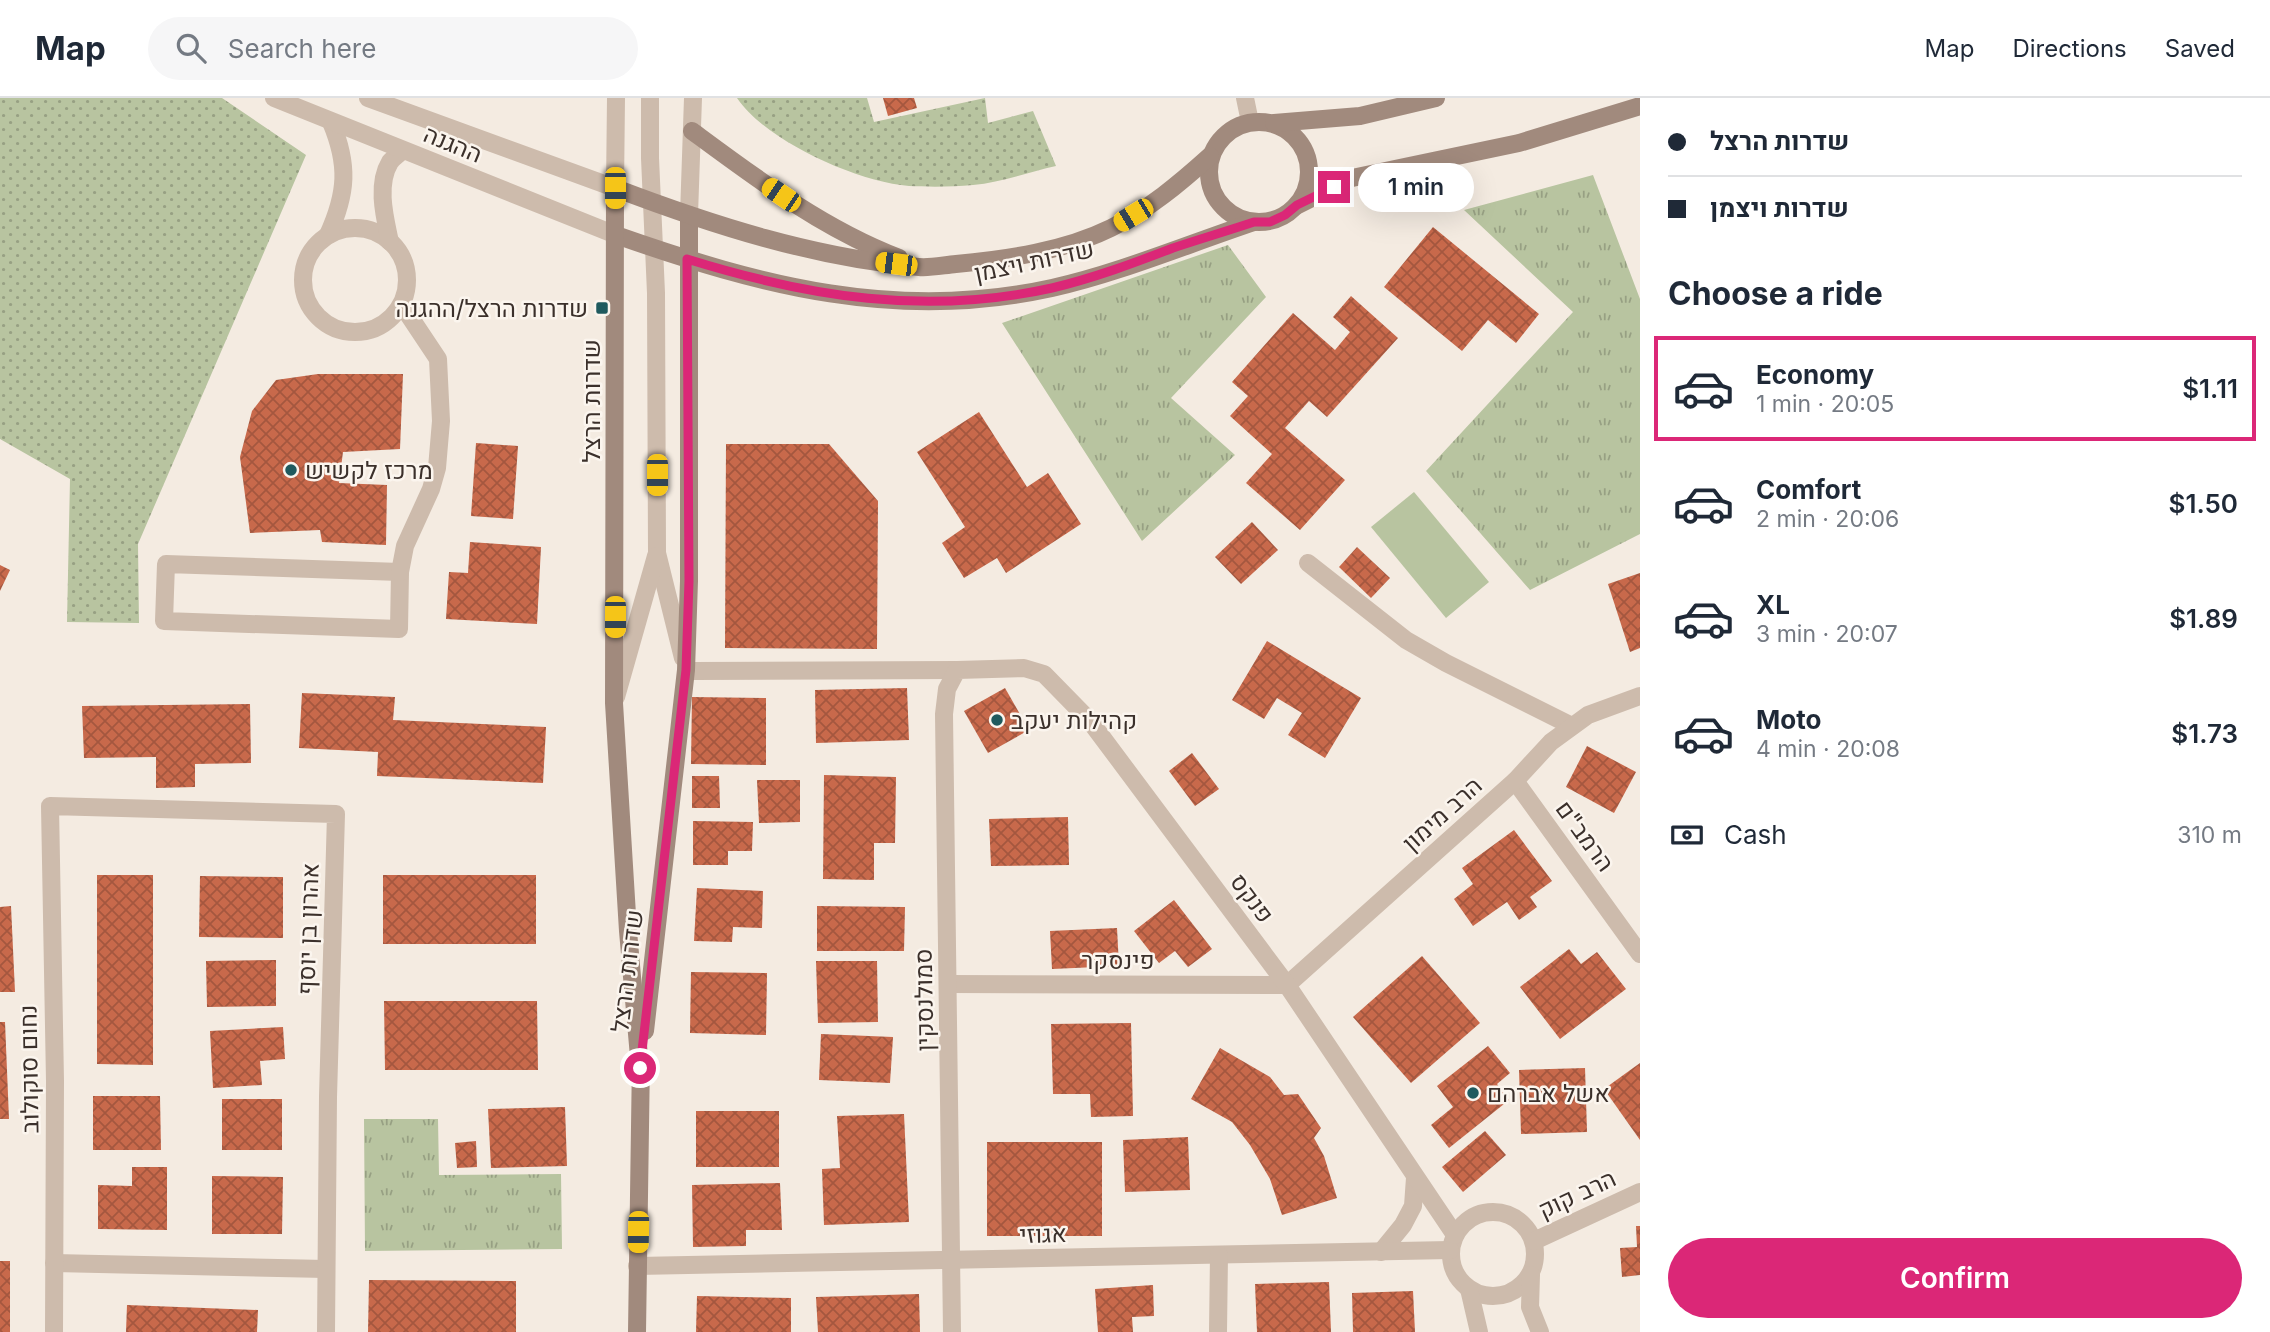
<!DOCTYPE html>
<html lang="en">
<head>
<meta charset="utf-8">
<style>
	:root { --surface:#fff; --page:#f6f6f7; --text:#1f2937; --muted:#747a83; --line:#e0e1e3; --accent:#db2777 }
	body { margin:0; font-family:Inter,Heebo,sans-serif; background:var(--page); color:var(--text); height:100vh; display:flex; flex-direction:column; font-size:26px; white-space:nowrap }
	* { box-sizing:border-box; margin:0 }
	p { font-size:23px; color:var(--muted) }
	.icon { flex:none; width:38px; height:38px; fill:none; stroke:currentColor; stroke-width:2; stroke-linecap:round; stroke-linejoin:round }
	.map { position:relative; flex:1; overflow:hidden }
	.sheet { display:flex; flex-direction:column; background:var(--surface); width:630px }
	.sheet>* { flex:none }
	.banner { display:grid; align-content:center; height:154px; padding:0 28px; background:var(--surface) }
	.end { position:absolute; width:32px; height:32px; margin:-16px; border:9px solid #db2777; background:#fff; box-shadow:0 0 0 4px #fff }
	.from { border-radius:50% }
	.bubble { position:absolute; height:49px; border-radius:24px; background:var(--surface); box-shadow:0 7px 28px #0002; font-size:23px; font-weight:600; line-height:49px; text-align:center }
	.car { position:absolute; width:21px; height:42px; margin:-21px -10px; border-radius:9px; box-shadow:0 0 5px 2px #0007; background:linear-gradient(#f5c518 24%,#345 0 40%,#f5c518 0 76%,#345 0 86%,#f5c518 0) }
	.banner b { display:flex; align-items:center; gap:24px; height:66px; font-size:26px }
	.banner b+b { border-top:2px solid var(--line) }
	.banner i { width:18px; height:18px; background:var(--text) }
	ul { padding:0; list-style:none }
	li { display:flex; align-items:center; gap:21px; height:105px; margin:0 14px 10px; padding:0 14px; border:4px solid transparent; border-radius:0px }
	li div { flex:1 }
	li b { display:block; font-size:26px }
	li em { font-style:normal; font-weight:600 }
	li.current { border-color:var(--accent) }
	li>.icon { width:63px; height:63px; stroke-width:1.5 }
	h2 { padding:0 28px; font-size:32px; line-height:84px }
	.pay { display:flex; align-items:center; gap:18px; height:77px; padding:0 28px; font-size:26px }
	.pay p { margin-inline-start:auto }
	.action { display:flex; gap:14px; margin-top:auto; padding:14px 28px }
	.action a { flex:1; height:80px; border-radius:42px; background:var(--accent); color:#fff; font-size:28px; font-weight:600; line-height:80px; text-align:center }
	header { display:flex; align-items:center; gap:42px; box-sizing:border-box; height:98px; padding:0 35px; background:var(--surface); border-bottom:2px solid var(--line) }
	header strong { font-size:33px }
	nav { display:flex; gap:38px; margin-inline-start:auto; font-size:24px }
	.search { width:490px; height:63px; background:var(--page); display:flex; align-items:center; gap:18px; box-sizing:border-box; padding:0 24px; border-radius:38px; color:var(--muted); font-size:26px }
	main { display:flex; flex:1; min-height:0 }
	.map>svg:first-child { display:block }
</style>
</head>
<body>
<header>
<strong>Map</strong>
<div class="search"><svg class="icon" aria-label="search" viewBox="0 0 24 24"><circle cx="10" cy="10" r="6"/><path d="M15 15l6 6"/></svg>Search here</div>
<nav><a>Map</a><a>Directions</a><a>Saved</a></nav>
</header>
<main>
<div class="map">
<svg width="1640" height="1234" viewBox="0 0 1640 1234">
	<defs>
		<pattern id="grass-tufts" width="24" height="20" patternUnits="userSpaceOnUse" patternTransform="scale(1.75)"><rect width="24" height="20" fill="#b8c4a0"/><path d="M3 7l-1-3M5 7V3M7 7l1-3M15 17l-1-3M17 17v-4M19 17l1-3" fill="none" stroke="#97a083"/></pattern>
		<pattern id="park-dots" width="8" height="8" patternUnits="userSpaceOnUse" patternTransform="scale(1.75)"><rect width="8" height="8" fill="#b8c4a0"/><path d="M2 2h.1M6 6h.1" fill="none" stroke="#97a083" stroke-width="1.8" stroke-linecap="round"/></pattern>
		<pattern id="building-cross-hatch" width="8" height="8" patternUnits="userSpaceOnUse" patternTransform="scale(1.75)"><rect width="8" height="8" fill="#c8694b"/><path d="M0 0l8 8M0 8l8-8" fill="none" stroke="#a4573f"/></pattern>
	</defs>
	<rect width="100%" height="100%" fill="#f4ebe1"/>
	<g fill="url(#grass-tufts)">
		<path d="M1593,77L1640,201V436L1530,492L1426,373L1573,214L1464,112Z"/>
		<path d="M1228,147L1266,199L1171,300L1235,357L1142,443L1002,225Z"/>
		<path d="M364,1021H438L439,1077L561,1076L562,1151L365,1153Z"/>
	</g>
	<g fill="url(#park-dots)">
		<path d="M0,0H222L306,57L138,446L139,525L67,524L70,381L0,341Z"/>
		<path d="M737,0H867L874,24L985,0L988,25L1033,13L1056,68C1029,74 1000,85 973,87C952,89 929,89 909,88C857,84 766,43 737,0Z"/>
	</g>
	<path fill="#b8c4a0" d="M1414,394L1489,484L1446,520L1371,429Z"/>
	<g fill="url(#building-cross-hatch)">
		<path d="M883,0H914L917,10L888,18Z"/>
		<path d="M1433,129L1539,216L1516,245L1488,222L1462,253L1384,189Z"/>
		<path d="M1351,198L1398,240L1327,319L1309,303L1285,330L1345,382L1300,432L1246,385L1272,356L1230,318L1248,298L1232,284L1293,215L1335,252L1350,234L1333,219Z"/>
		<path d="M318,276H403L400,351L343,354L339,385L387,387L386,447L322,444L320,432L250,435L240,359L252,313L276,282Z"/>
		<path d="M979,314L1027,389L1048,375L1081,426L1006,475L997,460L964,480L942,445L965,429L917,354Z"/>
		<path d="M476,345L518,348L513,421L471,418Z"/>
		<path d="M726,346H829L878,403L877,551L725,550Z"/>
		<path d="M1252,424L1278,452L1241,486L1215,459Z"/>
		<path d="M470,444L541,449L537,526L446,521L449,474L468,475Z"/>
		<path d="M1357,449L1390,480L1371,500L1339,469Z"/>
		<path d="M0,467L10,472L0,493Z"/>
		<path d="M1640,475V550L1630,554L1608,486Z"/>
		<path d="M1267,543L1361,600L1325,660L1288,637L1302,615L1277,600L1264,621L1232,602Z"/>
		<path d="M907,590L909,642L816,645L815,592Z"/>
		<path d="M1005,590L1029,632L988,655L964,613Z"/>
		<path d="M302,595L395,599L393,622L546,629L543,685L377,678L378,654L299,650Z"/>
		<path d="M692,599L766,600V667L691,666Z"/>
		<path d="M250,606L251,665L195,666V689L156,690V659L84,660L82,608Z"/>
		<path d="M1587,648L1636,674L1614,715L1566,689Z"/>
		<path d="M1192,655L1219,691L1195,708L1169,673Z"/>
		<path d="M824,677L896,679L895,745H874V782L823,781Z"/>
		<path d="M692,678H719L720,710H692Z"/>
		<path d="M757,682H800V724L759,725Z"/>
		<path d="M1068,719L1069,767L991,768L989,721Z"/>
		<path d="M693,723L753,724L752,753H728V767H693Z"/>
		<path d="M1514,732L1552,783L1530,799L1537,809L1519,822L1507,804L1473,828L1454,801L1473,786L1462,770Z"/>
		<path d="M97,777H153V967L97,966Z"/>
		<rect x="383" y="777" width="153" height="69"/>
		<path d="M200,778L283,779V840L199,839Z"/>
		<path d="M697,790L763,793L762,830L733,829L732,844L694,843Z"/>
		<path d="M1174,802L1212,851L1188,869L1175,853L1159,865L1134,833Z"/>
		<path d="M11,808L15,894H0V809Z"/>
		<path d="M817,808L905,809L904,853H817Z"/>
		<path d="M1117,830L1119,868L1052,871L1050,833Z"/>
		<path d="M1569,851L1581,866L1597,854L1626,891L1560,941L1520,889Z"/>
		<path d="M1422,858L1480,925L1411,985L1353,919Z"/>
		<path d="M276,862V908L207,909L206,863Z"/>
		<path d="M816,863H877L878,924L818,925Z"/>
		<path d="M691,874L767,875L766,937L690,935Z"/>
		<path d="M384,903H537L538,972H385Z"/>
		<path d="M0,924H5L9,1021H0Z"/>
		<path d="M1131,925L1133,1018L1091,1019L1090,996H1053L1051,926Z"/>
		<path d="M283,929L285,961L260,963L262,987L213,990L210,933Z"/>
		<path d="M821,936L893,939L890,985L819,982Z"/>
		<path d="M1488,948L1510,975L1497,986L1509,1002L1449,1050L1431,1027L1453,1009L1437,988Z"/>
		<path d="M1220,950L1270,979L1284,997L1298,996L1321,1030L1314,1040L1324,1058L1337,1100L1282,1117L1270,1081L1250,1047L1232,1024L1191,1001Z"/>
		<path d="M1640,965V1042L1604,991Z"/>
		<path d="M1585,970L1587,1034L1521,1036L1519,972Z"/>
		<path d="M93,998H160L161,1052H93Z"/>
		<rect x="222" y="1001" width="60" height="51"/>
		<path d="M565,1009L567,1068L491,1070L488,1011Z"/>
		<rect x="696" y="1013" width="83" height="56"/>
		<path d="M904,1016L909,1124L824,1127L822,1071L840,1070L837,1018Z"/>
		<path d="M1485,1033L1506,1057L1463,1094L1442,1069Z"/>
		<path d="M1188,1039L1190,1092L1125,1094L1123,1042Z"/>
		<path d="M476,1043L477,1069L457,1070L455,1045Z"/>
		<rect x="987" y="1044" width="115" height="94"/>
		<path d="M132,1069H167V1132L98,1131V1087L132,1088Z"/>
		<path d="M212,1078L283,1079L282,1136H212Z"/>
		<path d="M780,1085L782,1132H746V1148L693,1149L692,1087Z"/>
		<path d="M1636,1128H1640V1177L1622,1179L1620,1150L1637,1149Z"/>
		<rect x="0" y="1163" width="10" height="71"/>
		<path d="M369,1182L516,1183V1234H368Z"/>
		<path d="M1329,1184L1331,1234H1257L1255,1186Z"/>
		<path d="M1153,1187L1154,1218L1132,1219L1133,1234H1098L1095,1191Z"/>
		<path d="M1413,1193L1415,1234H1353L1352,1195Z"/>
		<path d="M919,1196L920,1234H818L816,1199Z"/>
		<path d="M697,1198L791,1200V1234H696Z"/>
		<path d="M127,1207L258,1212L257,1234H126Z"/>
	</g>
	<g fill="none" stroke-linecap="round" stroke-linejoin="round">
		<g stroke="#cdbbac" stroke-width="18">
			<path d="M650,0V60L656,195L657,455L683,560"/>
			<path d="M1245,0L1250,24"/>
			<circle cx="355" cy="182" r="52"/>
			<path d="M328,137C347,95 349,67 331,24"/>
			<path d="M390,144C385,120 376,87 390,64C393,60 399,56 402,52"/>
			<path d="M1308,465L1406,542L1446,565L1572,628"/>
			<path d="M166,466L400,474L399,531L164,523Z"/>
			<path d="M400,474L405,448L431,391L437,370L441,323L438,261L402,207"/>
			<path d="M694,573L957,572"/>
			<path d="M616,599L656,458"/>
			<path d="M54,1165L326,1171"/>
		</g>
		<g stroke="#cdbbac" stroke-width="18">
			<path d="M1515,683L1640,856"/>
			<path d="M948,886L1287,887L1515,683L1551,644L1588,617L1640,598"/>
			<circle cx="1493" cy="1156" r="42"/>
			<path d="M1534,1143L1640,1094"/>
			<path d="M1381,1154L1403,1127L1413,1108L1415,1080"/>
			<path d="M637,1168L1450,1152"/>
			<path d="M1531,1177L1530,1209L1540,1234"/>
			<path d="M1469,1191L1479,1234"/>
			<path d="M54,1234L55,983L50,708L336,716L328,999L326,1234"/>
			<path d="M952,1234L944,616L947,591L957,572L1024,570L1044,576L1090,623L1287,887L1455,1137"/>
			<path d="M1218,1234L1219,1157"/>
		</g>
		<g stroke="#cdbbac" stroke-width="18">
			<path d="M274,0L616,137"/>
			<path d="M368,0L615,90L616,0"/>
			<path d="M689,117L693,0"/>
		</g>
		<g stroke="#a18a7d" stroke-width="18">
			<circle cx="1259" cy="74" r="50"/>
			<path d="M1274,25L1360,18L1436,0"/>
			<path d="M692,33C757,81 823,131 899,160"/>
			<path d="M1298,107L1352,80L1519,45L1640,8"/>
			<path d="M616,137C761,188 897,224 1052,190C1119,175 1188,146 1254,124"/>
			<path d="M645,933L686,572L689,483V117"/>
			<path d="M640,970L628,833L614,605L615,90C712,127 815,160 919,169C931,170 944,167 956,166C1008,161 1064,153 1111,130C1148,112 1180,85 1210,58"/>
			<path d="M637,1234L641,961"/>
		</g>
	</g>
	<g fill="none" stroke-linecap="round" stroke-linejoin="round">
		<path stroke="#db2777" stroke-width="9" d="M640,970L686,572L689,483L687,161C809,199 926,218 1052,190C1094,180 1134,165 1173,150C1200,141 1227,133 1254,124H1270L1285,117L1297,107L1334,89"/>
	</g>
	<g fill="#1f5a5e" stroke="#fbf5ee" stroke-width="2.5">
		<rect x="595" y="203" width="14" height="14" rx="3.5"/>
		<circle cx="291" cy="372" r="7"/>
		<circle cx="997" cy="622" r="7"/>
		<circle cx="1473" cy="995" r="7"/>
	</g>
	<g text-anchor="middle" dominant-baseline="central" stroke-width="5" stroke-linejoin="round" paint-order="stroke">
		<g font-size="24" fill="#3b302b" stroke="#fbf5ee">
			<text transform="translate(453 46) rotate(22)">ההגנה</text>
			<text transform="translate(1034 163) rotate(-12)">שדרות ויצמן</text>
			<text transform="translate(591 303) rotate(-90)">שדרות הרצל</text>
			<text transform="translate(1442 716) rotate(-42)">הרב מימון</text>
			<text transform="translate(1585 738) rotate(54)">הרמב"ם</text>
			<text transform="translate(1252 800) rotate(53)">פנקס</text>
			<text transform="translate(308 831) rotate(-88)">אהרון בן יוסף</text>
			<text x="1118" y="862">פינסקר</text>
			<text transform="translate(627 873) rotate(-83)">שדרות הרצל</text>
			<text transform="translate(924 902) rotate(-91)">סמולנסקין</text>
			<text transform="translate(29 971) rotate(-91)">נחום סוקולוב</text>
			<text transform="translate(1577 1096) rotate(-25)">הרב קוק</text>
			<text transform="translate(1043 1136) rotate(-1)">אגוזי</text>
		</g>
		<g font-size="24" fill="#3b302b" stroke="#fbf5ee" text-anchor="start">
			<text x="588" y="210" text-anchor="end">שדרות הרצל/ההגנה</text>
			<text x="305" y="372">מרכז לקשיש</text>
			<text x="1011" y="622">קהילות יעקב</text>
			<text x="1487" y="995">אשל אברהם</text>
		</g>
	</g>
</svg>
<i class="end from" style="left:640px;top:970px"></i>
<i class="end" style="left:1334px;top:89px"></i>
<div class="bubble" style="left:1358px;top:65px;width:116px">1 min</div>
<i class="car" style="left:615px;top:90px;rotate:180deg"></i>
<i class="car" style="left:781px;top:97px;rotate:304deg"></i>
<i class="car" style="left:1133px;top:117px;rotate:239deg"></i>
<i class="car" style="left:896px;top:166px;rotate:277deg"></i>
<i class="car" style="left:657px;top:377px;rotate:180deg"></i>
<i class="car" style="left:615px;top:519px;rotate:180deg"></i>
<i class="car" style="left:638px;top:1134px;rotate:181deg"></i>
</div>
<section class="sheet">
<div class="banner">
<b><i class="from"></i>שדרות הרצל</b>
<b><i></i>שדרות ויצמן</b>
</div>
<h2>Choose a ride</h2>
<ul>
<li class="current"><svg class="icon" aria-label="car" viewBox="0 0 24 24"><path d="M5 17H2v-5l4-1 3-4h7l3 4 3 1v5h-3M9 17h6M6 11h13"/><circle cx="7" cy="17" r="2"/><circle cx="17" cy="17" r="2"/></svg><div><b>Economy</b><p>1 min · 20:05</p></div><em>$1.11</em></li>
<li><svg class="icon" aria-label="car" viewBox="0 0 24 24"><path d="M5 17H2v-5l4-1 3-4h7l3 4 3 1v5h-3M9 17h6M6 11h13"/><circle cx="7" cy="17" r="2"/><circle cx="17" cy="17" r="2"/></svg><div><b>Comfort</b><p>2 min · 20:06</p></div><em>$1.50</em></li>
<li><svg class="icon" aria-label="car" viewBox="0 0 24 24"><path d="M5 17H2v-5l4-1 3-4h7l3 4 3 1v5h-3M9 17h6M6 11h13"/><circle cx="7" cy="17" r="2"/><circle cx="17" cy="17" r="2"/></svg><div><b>XL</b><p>3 min · 20:07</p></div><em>$1.89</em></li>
<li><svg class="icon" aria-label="car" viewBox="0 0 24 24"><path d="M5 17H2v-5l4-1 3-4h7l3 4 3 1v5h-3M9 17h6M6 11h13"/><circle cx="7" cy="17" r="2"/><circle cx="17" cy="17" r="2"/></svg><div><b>Moto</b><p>4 min · 20:08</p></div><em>$1.73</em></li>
</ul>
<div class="pay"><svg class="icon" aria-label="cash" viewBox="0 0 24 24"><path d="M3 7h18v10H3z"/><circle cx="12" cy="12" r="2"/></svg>Cash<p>310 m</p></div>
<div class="action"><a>Confirm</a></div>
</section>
</main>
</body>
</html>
